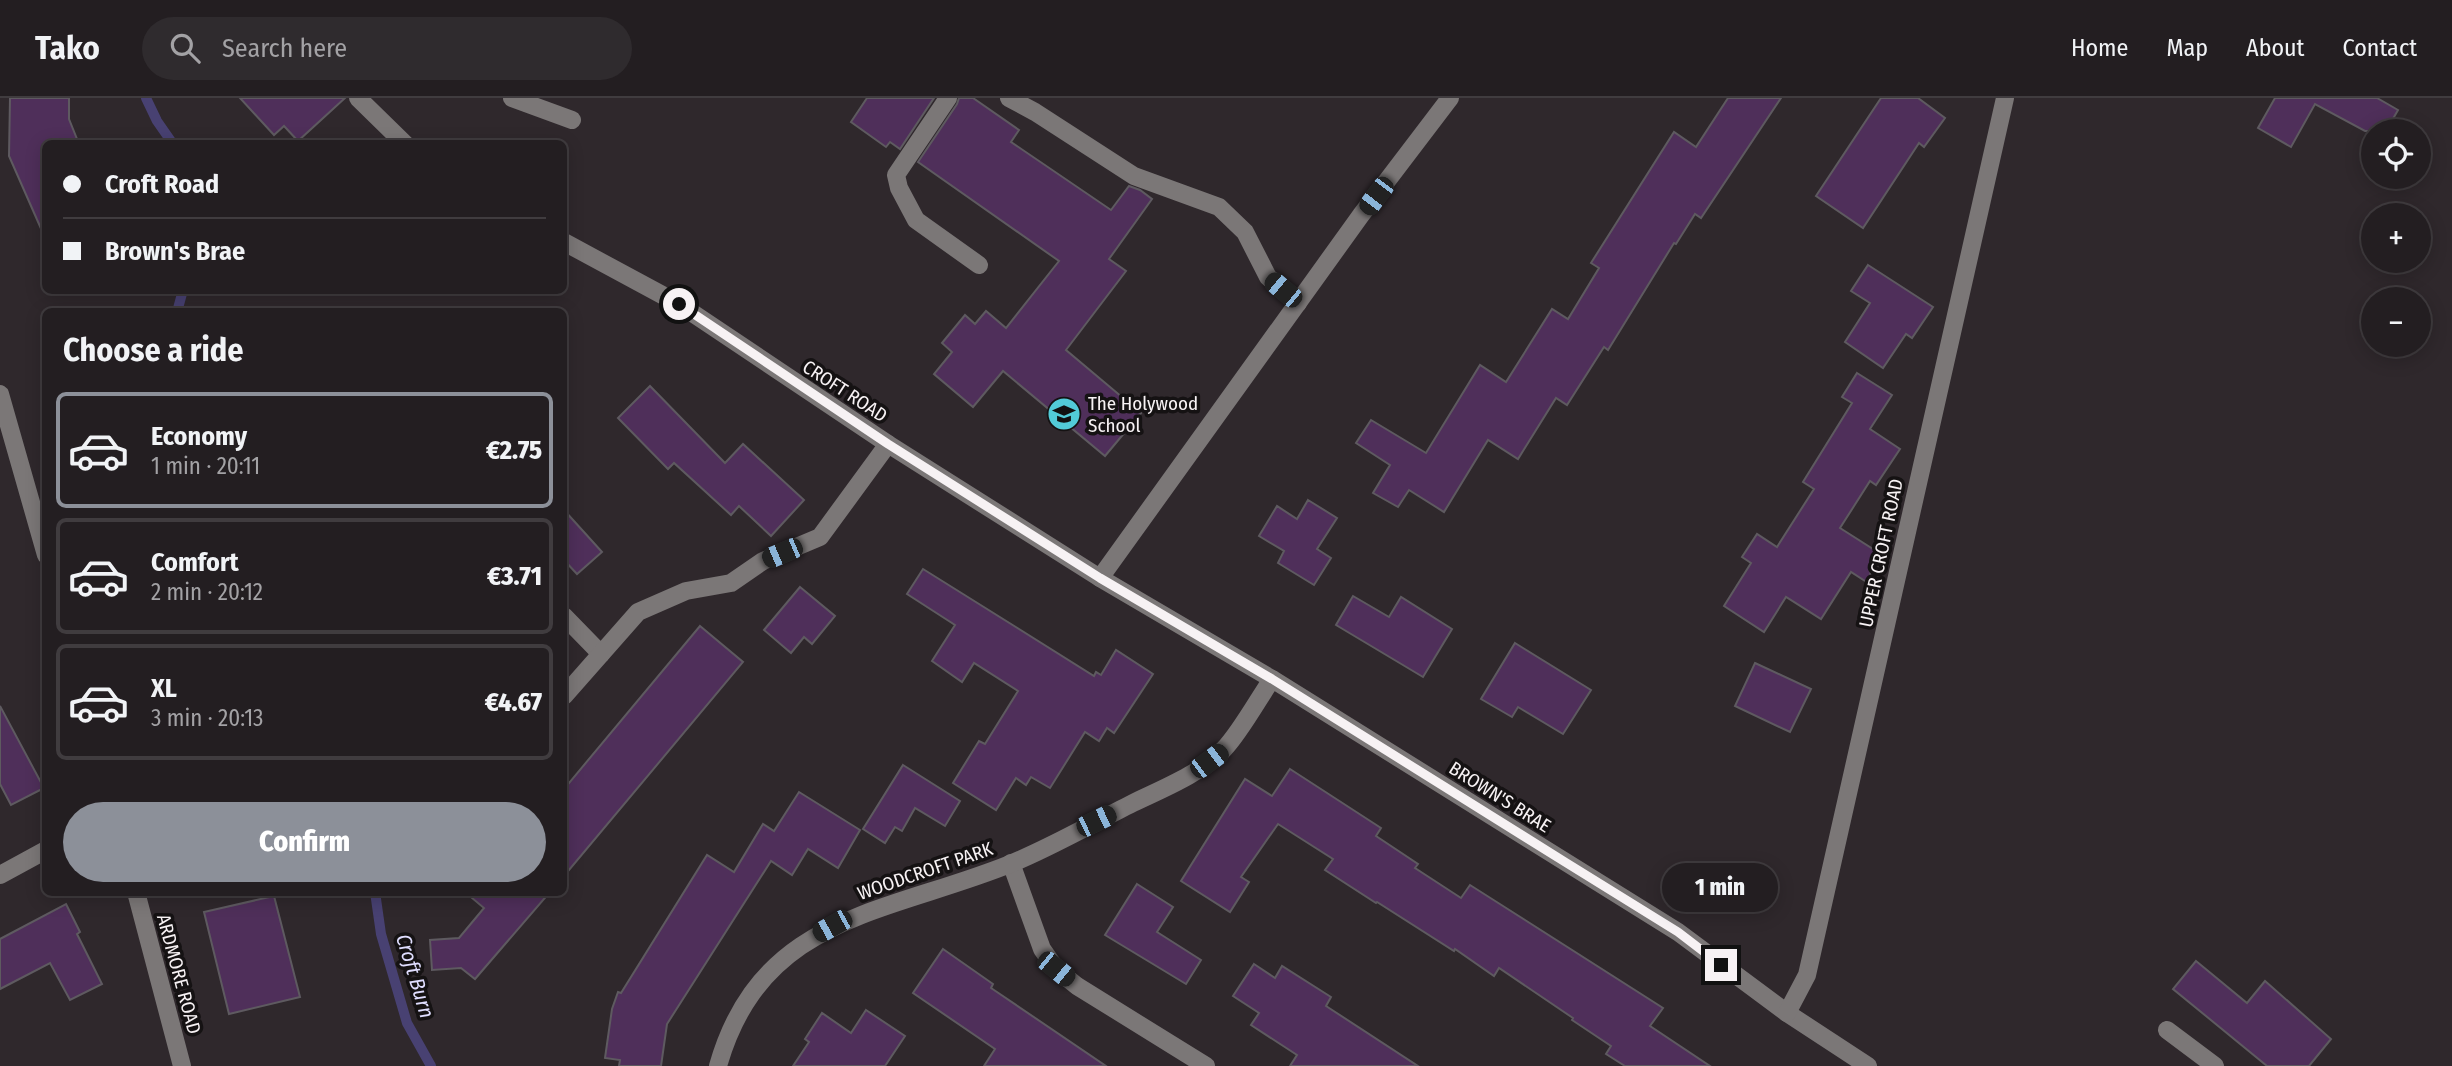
<!DOCTYPE html>
<html lang="en">
<head>
<meta charset="utf-8">
<style>
	:root { --surface:#231e21; --page:#2f2b2e; --text:#f1f3f6; --muted:#a3a2a5; --line:#403c3f; --accent:#8c9099 }
	body { margin:0; font-family:"Fira Sans Condensed",sans-serif; background:var(--page); color:var(--text); height:100vh; display:flex; flex-direction:column; font-size:26px; white-space:nowrap }
	* { box-sizing:border-box; margin:0 }
	p { font-size:23px; color:var(--muted) }
	.icon { flex:none; width:38px; height:38px; fill:none; stroke:currentColor; stroke-width:2; stroke-linecap:round; stroke-linejoin:round }
	.map { position:relative; flex:1; overflow:hidden }
	.panel { position:absolute; left:42px; top:210px; width:525px; height:588px; display:flex; flex-direction:column; background:var(--surface); border-radius:10px; box-shadow:0 4px 18px #0003,0 0 0 2px var(--line) }
	.panel>* { flex:none }
	.banner { position:absolute; left:42px; top:42px; width:525px; height:154px; border-radius:10px; box-shadow:0 4px 18px #0003,0 0 0 2px var(--line); display:grid; align-content:center; height:154px; padding:0 21px; background:var(--surface) }
	.fabs { position:absolute; left:2361px; top:21px; display:grid; gap:14px }
	.fabs a { display:grid; place-items:center; width:70px; height:70px; border-radius:50%; background:var(--surface); box-shadow:0 4px 18px #0003,0 0 0 2px var(--line); font-size:35px }
	.end { position:absolute; width:32px; height:32px; margin:-16px; border:9px solid #f7f2f4; background:#111; box-shadow:0 0 0 4px #111 }
	.from { border-radius:50% }
	.bubble { position:absolute; height:49px; border-radius:24px; background:var(--surface); box-shadow:0 4px 18px #0003,0 0 0 2px var(--line); font-size:23px; font-weight:800; line-height:49px; text-align:center }
	.car { position:absolute; width:21px; height:42px; margin:-21px -10px; border-radius:9px; box-shadow:0 0 5px 2px #0007; background:linear-gradient(#222 24%,#8ab4d8 0 40%,#222 0 76%,#8ab4d8 0 86%,#222 0) }
	.banner b { display:flex; align-items:center; gap:24px; height:66px; font-size:26px }
	.banner b+b { border-top:2px solid var(--line) }
	.banner i { width:18px; height:18px; background:var(--text) }
	ul { padding:0; list-style:none }
	li { display:flex; align-items:center; gap:21px; height:116px; margin:0 14px 10px; padding:0 7px; border:4px solid var(--line); border-radius:10px }
	li div { flex:1 }
	li b { display:block; font-size:26px }
	li em { font-style:normal; font-weight:800 }
	li.selected { border-color:var(--accent) }
	li>.icon { width:63px; height:63px; stroke-width:1.5 }
	h2 { padding:0 21px; font-size:32px; line-height:84px }
	.button { display:flex; gap:14px; margin-top:auto; padding:14px 21px }
	.button a { flex:1; height:80px; border-radius:42px; background:var(--accent); color:#fff; font-size:28px; font-weight:800; line-height:80px; text-align:center }
	header { display:flex; align-items:center; gap:42px; box-sizing:border-box; height:98px; padding:0 35px; background:var(--surface); border-bottom:2px solid var(--line) }
	header strong { font-size:33px }
	nav { display:flex; gap:38px; margin-inline-start:auto; font-size:24px }
	.search { width:490px; height:63px; background:var(--page); display:flex; align-items:center; gap:18px; box-sizing:border-box; padding:0 24px; border-radius:38px; color:var(--muted); font-size:26px }
	.map>svg:first-child { display:block }
</style>
</head>
<body>
<header>
<strong>Tako</strong>
<div class="search"><svg class="icon" aria-label="search" viewBox="0 0 24 24"><circle cx="10" cy="10" r="6"/><path d="M15 15l6 6"/></svg>Search here</div>
<nav><a>Home</a><a>Map</a><a>About</a><a>Contact</a></nav>
</header>
<div class="map">
<svg width="2452" height="968" viewBox="0 0 2452 968">
	<rect width="100%" height="100%" fill="#2f282c"/>
	<g fill="none" stroke-linecap="round" stroke-linejoin="round">
		<g stroke="#484172" stroke-width="10">
			<path d="M146,0L157,23L173,46"/>
			<path d="M177,214L183,192"/>
			<path d="M375,794L381,836L407,925L431,968"/>
		</g>
	</g>
	<g fill="#4f2f5a" stroke="#5e5a60" stroke-width="2">
		<path d="M10,0H69V21L79,46H46V142L9,58Z"/>
		<path d="M240,0H345L298,43L284,28L274,37Z"/>
		<path d="M867,0H934L900,51L890,44L886,49L851,24Z"/>
		<path d="M959,0H973L1019,32L1011,44L1111,112L1129,88L1140,92L1152,101L1109,161L1126,173L1066,252L1141,315L1105,358L1003,273L973,309L934,276L952,254L942,245L965,217L975,226L986,213L1006,230L1059,163L918,64L957,6Z"/>
		<path d="M1728,0H1781L1701,120L1695,116L1676,146L1674,145L1608,252L1604,249L1567,307L1556,300L1518,361L1488,342L1444,414L1409,392L1398,409L1373,395L1390,367L1356,345L1371,322L1426,355L1480,267L1506,284L1552,211L1568,221L1599,170L1591,165L1674,34L1696,49Z"/>
		<path d="M1881,0H1918L1945,20L1924,49L1919,45L1863,130L1816,98Z"/>
		<path d="M2275,0H2377L2398,12L2386,33H2365L2315,6L2291,49L2258,30Z"/>
		<path d="M1868,167L1933,209L1912,240L1906,236L1883,270L1845,244L1870,205L1851,193Z"/>
		<path d="M1857,275L1892,297L1870,331L1900,351L1876,387L1870,383L1840,430L1876,453L1868,485L1851,474L1821,521L1786,499L1764,534L1724,508L1751,465L1742,459L1757,436L1777,449L1814,391L1803,384L1852,305L1842,299Z"/>
		<path d="M650,288L725,365L743,346L804,402L771,438L739,408L731,417L674,365L668,371L618,320Z"/>
		<path d="M1308,402L1337,420L1317,451L1331,460L1314,487L1278,465L1284,453L1259,438L1277,408L1297,421Z"/>
		<path d="M564,412L602,454L577,476L564,462Z"/>
		<path d="M923,471L1094,578L1096,574L1101,577L1116,552L1153,576L1114,635L1107,630L1099,643L1085,634L1050,690L1031,679L1026,687L1016,680L996,712L953,685L979,643L985,646L1018,593L974,565L962,584L932,563L955,527L907,496Z"/>
		<path d="M800,489L835,518L812,546L804,539L791,555L764,532Z"/>
		<path d="M1353,498L1389,519L1401,499L1452,531L1423,579L1336,527Z"/>
		<path d="M700,528L743,564L564,778V691Z"/>
		<path d="M1515,545L1591,592L1563,636L1518,609L1512,619L1481,601Z"/>
		<path d="M1755,565L1811,591L1790,634L1735,608Z"/>
		<path d="M0,608L44,690L11,707L0,686Z"/>
		<path d="M903,667L960,703L945,728L915,710L902,733L895,729L885,745L863,731Z"/>
		<path d="M1290,671L1381,730L1376,738L1418,766L1415,770L1461,800L1470,787L1663,910L1650,928L1710,968H1625L1606,956L1611,948L1572,922L1573,920L1499,870L1494,878L1455,851L1454,853L1377,804L1376,805L1325,772L1333,761L1278,726L1241,779L1249,784L1230,814L1181,783L1245,681L1272,698Z"/>
		<path d="M799,694L860,732L838,770L808,751L792,777L771,763L667,926L661,968H619L620,962L605,960L612,911L618,894L621,895L707,757L734,774L763,726L774,733Z"/>
		<path d="M1137,786L1173,809L1157,834L1201,862L1186,886L1105,837Z"/>
		<path d="M465,794H550L475,881L461,870L432,872L430,842L459,840L484,810Z"/>
		<path d="M274,798L300,899L229,916L204,814Z"/>
		<path d="M66,806L80,834L77,836L102,886L70,902L50,865L0,891V841Z"/>
		<path d="M943,851L993,886L991,890L1106,968H984L995,951L913,895Z"/>
		<path d="M2196,863L2247,905L2265,883L2331,941L2309,968H2267L2173,891Z"/>
		<path d="M1254,866L1275,880L1282,868L1331,899L1326,908L1418,968H1290L1297,957L1251,927L1259,915L1233,898Z"/>
		<path d="M866,912L905,938L885,968H793L809,944L805,941L822,915L851,935Z"/>
	</g>
	<g fill="none" stroke-linecap="round" stroke-linejoin="round">
		<g stroke="#7b7777" stroke-width="18">
			<path d="M358,0L405,46"/>
			<path d="M512,0L572,22"/>
			<path d="M948,0L896,77L899,90L916,122L979,167"/>
			<path d="M1009,0L1035,14L1134,78L1219,109L1245,134L1268,179L1298,205"/>
			<path d="M564,144L679,206L888,346L1100,480L1272,581L1678,834L1787,915L1868,968"/>
			<path d="M0,296L46,457"/>
			<path d="M1100,480L1361,117L1450,0"/>
			<path d="M564,518L601,556"/>
			<path d="M564,598L638,514L686,493L731,485L763,463L820,439L888,346"/>
			<path d="M1011,765L1042,851L1056,871L1077,888L1206,968"/>
			<path d="M0,777L46,752"/>
			<path d="M136,794L182,968"/>
			<path d="M1787,915L1807,877C1875,585 1937,292 2005,0"/>
			<path d="M2167,932L2215,968"/>
			<path d="M718,968C761,817 886,816 1010,766C1052,749 1093,725 1133,705C1164,690 1200,676 1224,651C1239,636 1259,600 1272,581"/>
		</g>
	</g>
	<g fill="none" stroke-linecap="round" stroke-linejoin="round">
		<path stroke="#f7f2f4" stroke-width="9" d="M679,206L888,346L1100,480L1272,581L1565,764L1678,834L1721,867"/>
	</g>
	<defs>
		<symbol id="school-disc" viewBox="-11 -11 22 22"><circle r="9.5" fill="#52cbd8" stroke="#151213"/><path d="M0-5L7-2L0 1L-7-2ZM-4 1L0 2.5L4 1V4Q0 6-4 4Z" fill="#111"/></symbol>
	</defs>
	<g fill-rule="evenodd">
		<use href="#school-disc" x="1045" y="297" width="38" height="38"/>
	</g>
	<g text-anchor="middle" dominant-baseline="central" stroke-width="7" stroke-linejoin="round" paint-order="stroke">
		<g font-size="19" fill="#f7f2f4" stroke="#151213">
			<text transform="translate(845 293) rotate(33)">CROFT ROAD</text>
			<text transform="translate(1881 455) rotate(-78)">UPPER CROFT ROAD</text>
			<text transform="translate(1500 699) rotate(32)">BROWN'S BRAE</text>
			<text transform="translate(925 773) rotate(-19)">WOODCROFT PARK</text>
			<text transform="translate(179 876) rotate(75)">ARDMORE ROAD</text>
		</g>
		<g font-size="19" fill="#f7f2f4" stroke="#151213" text-anchor="start">
			<text x="1088" y="305">The Holywood<tspan x="1088" dy="22">School</tspan></text>
		</g>
		<g font-size="21" font-style="italic" fill="#e0deff" stroke="#151213">
			<text transform="translate(415 878) rotate(73)">Croft Burn</text>
		</g>
	</g>
</svg>
<div class="fabs">
<a><svg class="icon" aria-label="locate" viewBox="0 0 24 24"><circle cx="12" cy="12" r="6"/><path d="M12 2v4M12 18v4M2 12h4M18 12h4"/></svg></a>
<a>+</a>
<a>−</a>
</div>
<i class="end from" style="left:679px;top:206px"></i>
<i class="end" style="left:1721px;top:867px"></i>
<div class="bubble" style="left:1662px;top:765px;width:116px">1 min</div>
<i class="car" style="left:1376px;top:98px;rotate:217deg"></i>
<i class="car" style="left:1283px;top:192px;rotate:310deg"></i>
<i class="car" style="left:782px;top:455px;rotate:247deg"></i>
<i class="car" style="left:1209px;top:663px;rotate:53deg"></i>
<i class="car" style="left:1096px;top:723px;rotate:64deg"></i>
<i class="car" style="left:832px;top:828px;rotate:241deg"></i>
<i class="car" style="left:1056px;top:871px;rotate:129deg"></i>
<div class="banner">
<b><i class="from"></i>Croft Road</b>
<b><i></i>Brown's Brae</b>
</div>
<section class="panel">
<h2>Choose a ride</h2>
<ul>
<li class="selected"><svg class="icon" aria-label="car" viewBox="0 0 24 24"><path d="M5 17H2v-5l4-1 3-4h7l3 4 3 1v5h-3M9 17h6M6 11h13"/><circle cx="7" cy="17" r="2"/><circle cx="17" cy="17" r="2"/></svg><div><b>Economy</b><p>1 min · 20:11</p></div><em>€2.75</em></li>
<li><svg class="icon" aria-label="car" viewBox="0 0 24 24"><path d="M5 17H2v-5l4-1 3-4h7l3 4 3 1v5h-3M9 17h6M6 11h13"/><circle cx="7" cy="17" r="2"/><circle cx="17" cy="17" r="2"/></svg><div><b>Comfort</b><p>2 min · 20:12</p></div><em>€3.71</em></li>
<li><svg class="icon" aria-label="car" viewBox="0 0 24 24"><path d="M5 17H2v-5l4-1 3-4h7l3 4 3 1v5h-3M9 17h6M6 11h13"/><circle cx="7" cy="17" r="2"/><circle cx="17" cy="17" r="2"/></svg><div><b>XL</b><p>3 min · 20:13</p></div><em>€4.67</em></li>
</ul>
<div class="button"><a>Confirm</a></div>
</section>
</div>
</body>
</html>
